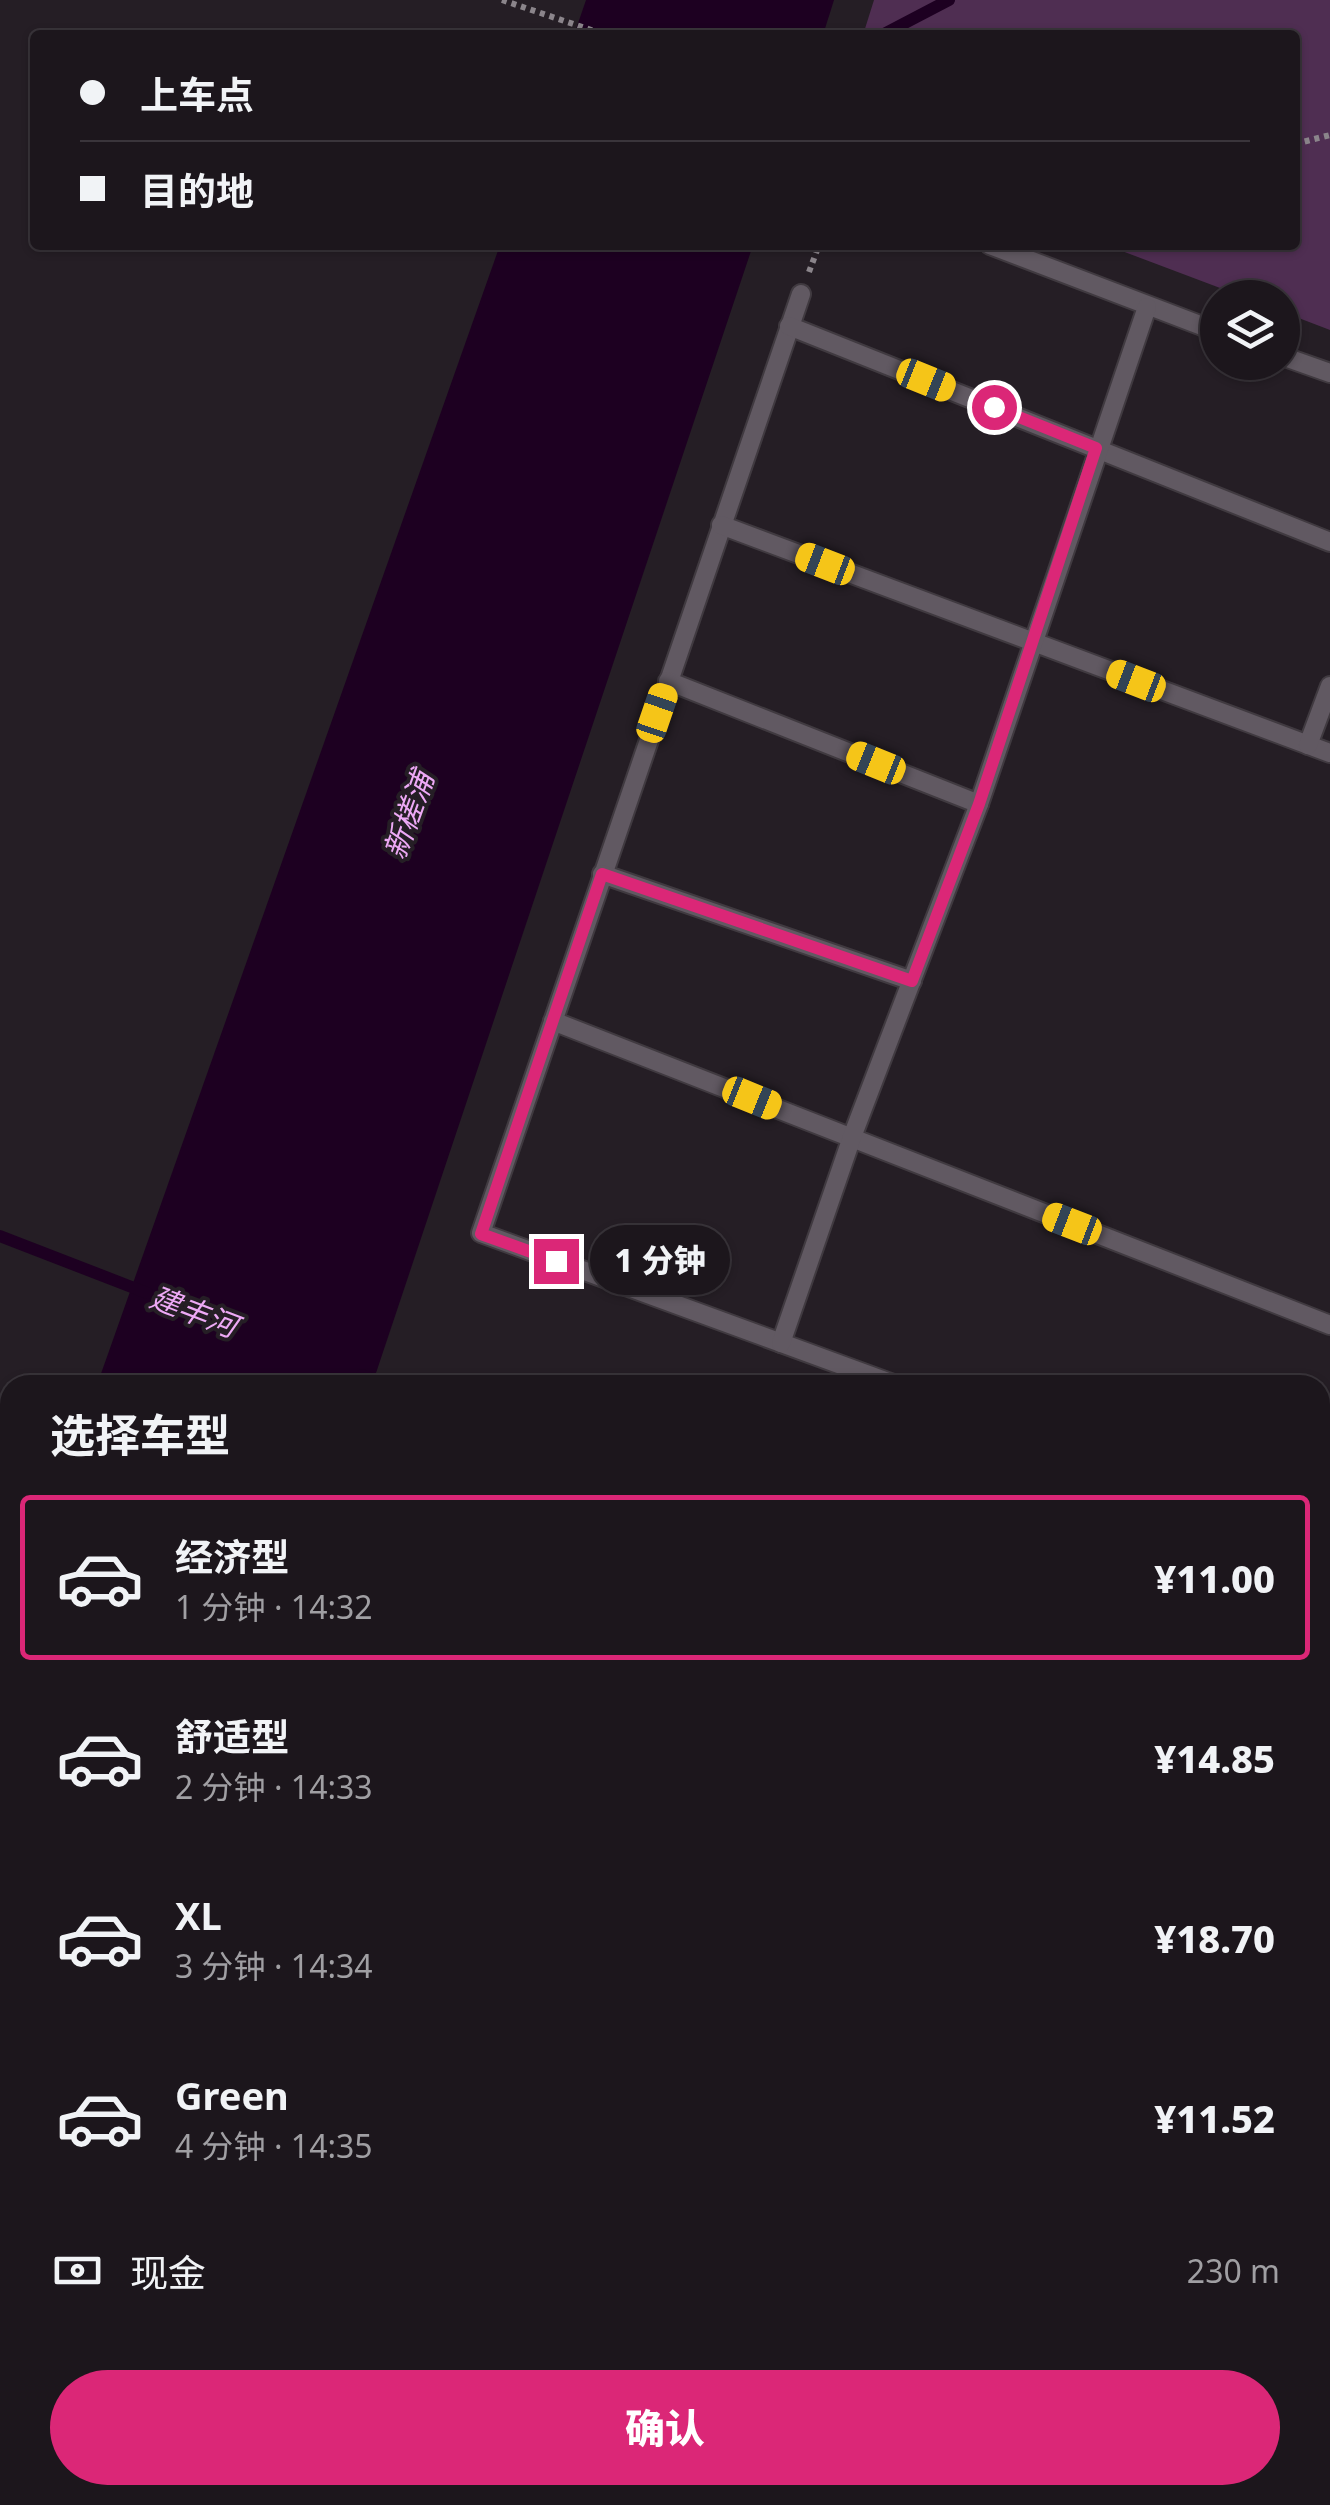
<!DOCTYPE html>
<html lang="zh">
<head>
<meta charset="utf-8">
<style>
	:root { --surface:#1c161c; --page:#292329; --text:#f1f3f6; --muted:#a09fa3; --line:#3a353b; --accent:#db2777 }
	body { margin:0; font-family:"Noto Sans","Noto Sans SC",sans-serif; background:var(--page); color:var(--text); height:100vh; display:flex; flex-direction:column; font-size:38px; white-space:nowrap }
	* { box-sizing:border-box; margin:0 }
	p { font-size:32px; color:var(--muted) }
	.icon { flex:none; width:55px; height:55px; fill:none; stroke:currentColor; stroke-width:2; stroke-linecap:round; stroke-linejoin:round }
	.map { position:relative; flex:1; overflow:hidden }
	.drawer { position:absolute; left:0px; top:1375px; width:1330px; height:1130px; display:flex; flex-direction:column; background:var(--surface); border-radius:30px 30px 0 0; box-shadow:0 2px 8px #0004,0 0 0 2px var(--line) }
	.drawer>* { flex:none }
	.hud { position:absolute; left:30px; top:30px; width:1270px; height:220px; border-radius:10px; box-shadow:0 2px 8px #0004,0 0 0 2px var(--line); display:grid; align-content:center; height:220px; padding:0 50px; background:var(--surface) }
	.fabs { position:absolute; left:1200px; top:280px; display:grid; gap:20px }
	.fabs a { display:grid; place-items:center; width:100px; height:100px; border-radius:50%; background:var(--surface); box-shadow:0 2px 8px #0004,0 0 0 2px var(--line); font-size:50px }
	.end { position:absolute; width:45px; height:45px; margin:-22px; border:12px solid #db2777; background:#fff; box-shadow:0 0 0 5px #fff }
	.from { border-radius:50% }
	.bubble { position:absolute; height:70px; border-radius:35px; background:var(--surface); box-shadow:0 2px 8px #0004,0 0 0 2px var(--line); font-size:32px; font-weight:800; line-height:70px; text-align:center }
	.car { position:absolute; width:30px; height:60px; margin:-30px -15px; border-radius:12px; box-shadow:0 0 8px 2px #0007; background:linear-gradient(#f5c518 24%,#345 0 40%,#f5c518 0 76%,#345 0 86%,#f5c518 0) }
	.hud b { display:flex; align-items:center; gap:35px; height:95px; font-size:38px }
	.hud b+b { border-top:2px solid var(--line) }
	.hud i { width:25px; height:25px; background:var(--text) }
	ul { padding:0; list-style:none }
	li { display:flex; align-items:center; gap:30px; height:165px; margin:0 20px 15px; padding:0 30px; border:5px solid transparent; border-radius:10px }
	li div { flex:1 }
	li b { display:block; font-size:38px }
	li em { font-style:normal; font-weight:800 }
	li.on { border-color:var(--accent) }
	li>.icon { width:90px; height:90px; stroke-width:1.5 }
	h2 { padding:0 50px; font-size:45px; line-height:120px }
	.pay { display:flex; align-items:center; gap:25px; height:110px; padding:0 50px; font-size:38px }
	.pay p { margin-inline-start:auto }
	.primary-button { display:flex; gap:20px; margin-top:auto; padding:20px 50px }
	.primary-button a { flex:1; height:115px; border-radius:60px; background:var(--accent); color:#fff; font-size:40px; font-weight:800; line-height:115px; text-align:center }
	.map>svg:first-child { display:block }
</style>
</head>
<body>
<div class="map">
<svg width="1330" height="2505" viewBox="0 0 1330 2505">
	<rect width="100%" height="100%" fill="#251e25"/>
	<g fill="#4f2e52">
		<path d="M874,0H1330V330L1283,312L1282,298L1244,297L1106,245H1295V35H863Z"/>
		<path d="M1320,2477L1330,2479V2505H543L559,2495H1320Z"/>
		<path d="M10,2495H447L481,2505H0Z"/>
	</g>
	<g fill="#1d0021">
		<path d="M586,0H834L823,35H574Z"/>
		<path d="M500,245H753L372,1385H97Z"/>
		<path d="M10,1640V2495H14L10,2505H0V1670Z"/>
	</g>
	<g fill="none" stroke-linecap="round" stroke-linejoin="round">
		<g stroke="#1d0021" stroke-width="12">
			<path d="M882,35L949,0"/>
			<path d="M0,1236L147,1293"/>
			<path d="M362,1375L388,1385"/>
			<path d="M1320,1741L1330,1745"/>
		</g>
		<defs>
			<g id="service">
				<path d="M990,245L1218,332"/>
				<path d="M801,294L481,1233L896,1385"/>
				<path d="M789,326L1330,542"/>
				<path d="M1282,356L1330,373"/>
				<path d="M721,525L1330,753"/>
				<path d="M668,681L979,804"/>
				<path d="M1308,745L1330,686"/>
				<path d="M602,874L912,981"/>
				<path d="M553,1021L1330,1325"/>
				<path d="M781,1343L852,1137L979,804L1147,307"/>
				<path d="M1324,1542L1330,1527"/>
			</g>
			<g id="minor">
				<path d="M1320,1712L1330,1704"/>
				<path d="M536,2505L545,2495"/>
			</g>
		</defs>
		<use href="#service" stroke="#403a40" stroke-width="22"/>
		<use href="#minor" stroke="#403a40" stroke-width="35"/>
		<g stroke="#8b858b" stroke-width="6" stroke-dasharray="5 5" stroke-linecap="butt">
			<path d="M502,0L606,35"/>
			<path d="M1295,144L1330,135"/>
			<path d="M809,272L819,245"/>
		</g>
		<use href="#service" stroke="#615962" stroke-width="18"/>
		<use href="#minor" stroke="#615962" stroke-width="30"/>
	</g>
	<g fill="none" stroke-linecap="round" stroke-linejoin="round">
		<path stroke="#db2777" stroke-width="12" d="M556,1261L481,1234L602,874L912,981L979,804L1096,448L994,407"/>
	</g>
	<g text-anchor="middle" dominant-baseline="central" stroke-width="8" stroke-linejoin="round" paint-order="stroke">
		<g font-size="30" font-style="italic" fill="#eda9f5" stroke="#251e25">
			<text transform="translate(408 815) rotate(-70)">新槎浦</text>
			<text transform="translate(194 1311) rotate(21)">建丰河</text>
		</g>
	</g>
</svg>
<div class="fabs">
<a><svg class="icon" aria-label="layers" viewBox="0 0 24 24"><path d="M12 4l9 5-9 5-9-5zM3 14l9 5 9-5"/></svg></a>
</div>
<i class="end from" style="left:994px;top:407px"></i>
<i class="end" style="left:556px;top:1261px"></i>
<div class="bubble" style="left:590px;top:1225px;width:140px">1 分钟</div>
<i class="car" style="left:926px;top:380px;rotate:112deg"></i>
<i class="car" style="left:825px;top:564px;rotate:291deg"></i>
<i class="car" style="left:1136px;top:681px;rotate:291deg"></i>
<i class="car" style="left:657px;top:713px;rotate:19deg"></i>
<i class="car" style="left:876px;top:763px;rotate:292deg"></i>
<i class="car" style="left:752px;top:1098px;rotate:112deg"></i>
<i class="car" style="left:1072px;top:1224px;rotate:291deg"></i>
<div class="hud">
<b><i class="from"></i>上车点</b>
<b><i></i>目的地</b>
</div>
<section class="drawer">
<h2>选择车型</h2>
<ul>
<li class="on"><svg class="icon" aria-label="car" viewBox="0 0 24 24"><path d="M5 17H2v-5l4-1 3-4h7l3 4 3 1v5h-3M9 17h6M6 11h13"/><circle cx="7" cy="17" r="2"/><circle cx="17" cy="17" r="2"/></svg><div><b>经济型</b><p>1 分钟 · 14:32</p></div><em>¥11.00</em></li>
<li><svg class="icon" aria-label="car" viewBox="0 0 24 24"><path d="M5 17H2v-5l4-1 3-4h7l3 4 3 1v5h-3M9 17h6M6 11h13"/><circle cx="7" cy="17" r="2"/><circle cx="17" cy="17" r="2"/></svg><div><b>舒适型</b><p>2 分钟 · 14:33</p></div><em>¥14.85</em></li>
<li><svg class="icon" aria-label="car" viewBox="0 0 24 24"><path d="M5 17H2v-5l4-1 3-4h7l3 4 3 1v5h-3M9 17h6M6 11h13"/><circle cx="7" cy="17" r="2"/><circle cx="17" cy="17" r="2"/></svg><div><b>XL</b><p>3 分钟 · 14:34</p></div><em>¥18.70</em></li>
<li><svg class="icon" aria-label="car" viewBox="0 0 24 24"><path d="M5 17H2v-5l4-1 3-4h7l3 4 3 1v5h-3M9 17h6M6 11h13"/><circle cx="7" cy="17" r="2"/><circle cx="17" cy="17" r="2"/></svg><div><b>Green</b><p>4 分钟 · 14:35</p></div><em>¥11.52</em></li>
</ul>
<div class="pay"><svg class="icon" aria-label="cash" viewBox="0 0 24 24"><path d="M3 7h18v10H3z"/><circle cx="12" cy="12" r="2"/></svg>现金<p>230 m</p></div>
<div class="primary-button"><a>确认</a></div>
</section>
</div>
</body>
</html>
